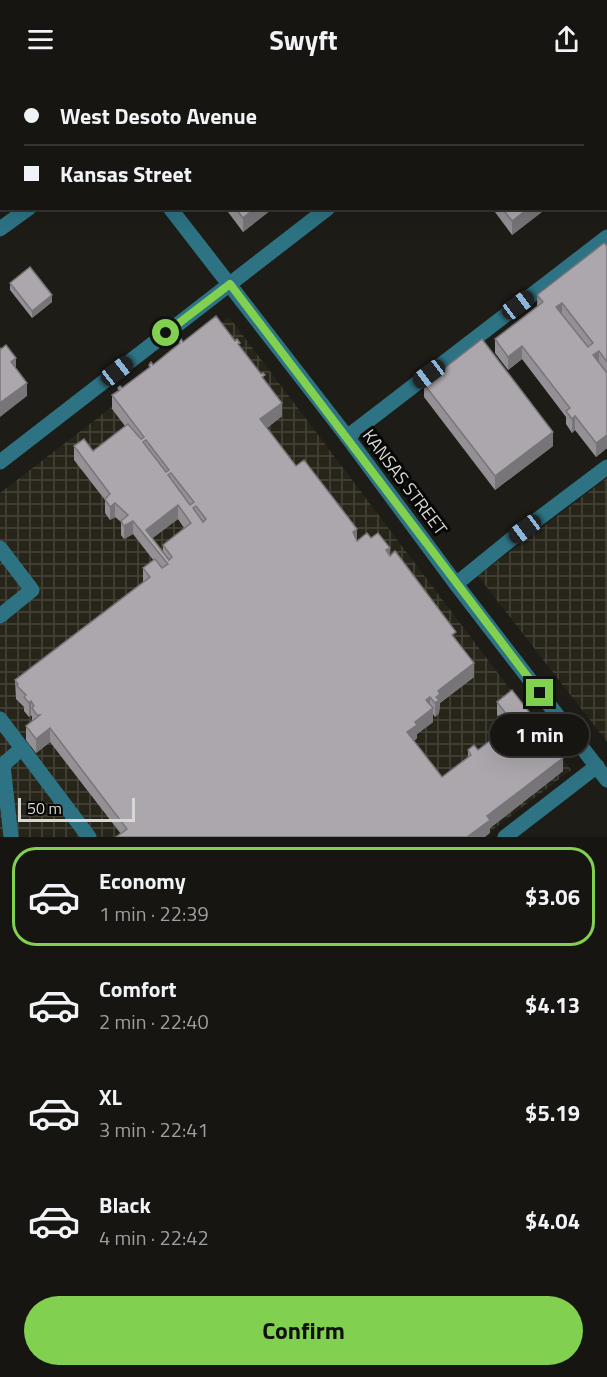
<!DOCTYPE html>
<html lang="en">
<head>
<meta charset="utf-8">
<style>
	:root { --surface:#161511; --page:#23221f; --text:#f1f3f6; --muted:#9e9f9f; --line:#353431; --accent:#81d050 }
	body { margin:0; font-family:"Titillium Web",sans-serif; background:var(--page); color:var(--text); height:100vh; display:flex; flex-direction:column; font-size:22px; white-space:nowrap }
	* { box-sizing:border-box; margin:0 }
	p { font-size:20px; color:var(--muted) }
	.icon { flex:none; width:33px; height:33px; fill:none; stroke:currentColor; stroke-width:2; stroke-linecap:round; stroke-linejoin:round }
	.map { position:relative; height:759px; overflow:hidden }
	.sheet { display:flex; flex-direction:column; background:var(--surface); flex:1 }
	.sheet>* { flex:none }
	.top-card { position:absolute; left:0px; top:0px; width:608px; height:132px; box-shadow:0 6px 24px #0002,0 0 0 2px var(--line); display:grid; align-content:center; height:132px; padding:0 24px; background:var(--surface) }
	.scale { position:absolute; left:18px; bottom:15px; width:117px; box-sizing:border-box; padding-left:6px; border:3px solid #d7d7d3; border-top:0; font-size:16px; line-height:21px; white-space:nowrap; color:#d7d7d3; -webkit-text-stroke:4px #070705; paint-order:stroke }
	.end { position:absolute; width:27px; height:27px; margin:-14px; border:8px solid #81d050; background:#111; box-shadow:0 0 0 3px #111 }
	.from { border-radius:50% }
	.bubble { position:absolute; height:42px; border-radius:21px; background:var(--surface); box-shadow:0 6px 24px #0002,0 0 0 2px var(--line); font-size:20px; font-weight:700; line-height:42px; text-align:center }
	.car { position:absolute; width:18px; height:36px; margin:-18px -9px; border-radius:8px; box-shadow:0 0 4px 2px #0007; background:linear-gradient(#222 24%,#8ab4d8 0 40%,#222 0 76%,#8ab4d8 0 86%,#222 0) }
	.top-card b { display:flex; align-items:center; gap:21px; height:57px; font-size:22px }
	.top-card b+b { border-top:2px solid var(--line) }
	.top-card i { width:15px; height:15px; background:var(--text) }
	ul { padding:10px 0 0; list-style:none }
	li { display:flex; align-items:center; gap:18px; height:99px; margin:0 12px 9px; padding:0 12px; border:3px solid transparent; border-radius:24px }
	li div { flex:1 }
	li b { display:block; font-size:22px }
	li em { font-style:normal; font-weight:700 }
	li.selected { border-color:var(--accent) }
	li>.icon { width:54px; height:54px; stroke-width:1.5 }
	.action { display:flex; gap:12px; margin-top:auto; padding:12px 24px }
	.action a { flex:1; height:69px; border-radius:36px; background:var(--accent); color:#111; font-size:24px; font-weight:700; line-height:69px; text-align:center }
	header { display:flex; justify-content:space-between; align-items:center; height:78px; padding:0 24px; background:var(--surface); font-size:27px; font-weight:700 }
	.map>svg:first-child { display:block }
</style>
</head>
<body>
<header><svg class="icon" aria-label="menu" viewBox="0 0 24 24"><path d="M4 6h16M4 12h16M4 18h16"/></svg>Swyft<svg class="icon" aria-label="share" viewBox="0 0 24 24"><path d="M12 15V3M7 8l5-5 5 5M5 13v7h14v-7"/></svg></header>
<div class="map">
<svg width="607" height="759" viewBox="0 0 607 759">
	<defs>
		<pattern id="industrial-grid" width="8" height="8" patternUnits="userSpaceOnUse" patternTransform="scale(1.5)"><rect width="8" height="8" fill="#27251a"/><path d="M0 4h8M4 0v8" fill="none" stroke="#46443a"/></pattern>
	</defs>
	<rect width="100%" height="100%" fill="#1d1c17"/>
	<g fill="url(#industrial-grid)">
		<path d="M229,239L571,692L483,759H0V415Z"/>
		<path d="M607,400V664L478,498Z"/>
	</g>
	<g fill="none" stroke-linecap="round" stroke-linejoin="round">
		<g stroke="#2d7384" stroke-width="15">
			<path d="M66,0L67,2"/>
			<path d="M540,0L541,2"/>
			<path d="M290,2L292,0"/>
			<path d="M491,2L493,0"/>
			<path d="M606,89L607,91"/>
			<path d="M170,130L345,356L456,506L607,702"/>
			<path d="M0,151L29,130"/>
			<path d="M347,359L607,159"/>
			<path d="M0,384L328,130"/>
			<path d="M0,470L32,512L0,538"/>
			<path d="M456,506L509,463L607,389"/>
			<path d="M0,641L89,759"/>
			<path d="M11,759L3,687L22,670"/>
			<path d="M505,759L597,688"/>
		</g>
	</g>
	<g fill="#949095" fill-rule="evenodd">
		<path d="M585,0H607V29L606,28V2H587Z"/>
		<path d="M225,130H278L273,134L271,132L243,154Z"/>
		<path d="M492,130H547L512,157Z"/>
		<path d="M607,166V370L596,379L575,352L572,355L566,346V339L522,281L508,292L495,275V261L537,228V217Z"/>
		<path d="M10,205L52,224L32,240L10,212Z"/>
		<path d="M179,263L240,269L265,302L282,338L267,350L296,388L357,463L371,460L390,470V478L456,562L474,599L440,625L439,635L435,639L433,636V644L417,656V660L414,663L442,699L468,679V672H478L507,650L497,637V624L563,693L490,750V755L121,756L50,664L36,675L26,662V648L32,643V639L31,637L29,639L24,633V629L16,621L15,602L143,504V490L154,483L133,456L124,461L121,457V444L115,439L110,442L105,435V422L74,382V368L93,373L125,348L112,331V317L118,313V310H122L149,290V287H153L179,267ZM178,441L184,450L163,467V474L152,460Z"/>
		<path d="M424,306L553,368L495,412L424,319Z"/>
	</g>
	<g fill="#787579">
		<path d="M2,91V105L0,106V92Z"/>
		<path d="M255,130H271V132L243,154V140Z"/>
		<path d="M529,130H547L512,157V143Z"/>
		<path d="M52,217V224L32,240V233Z"/>
		<path d="M562,225V239L556,229Z"/>
		<path d="M522,268V281L508,292V279Z"/>
		<path d="M599,273V287L593,277Z"/>
		<path d="M16,280V294L11,284Z"/>
		<path d="M27,305V318L0,339V325Z"/>
		<path d="M282,325V338L260,355V341Z"/>
		<path d="M575,338V352L572,355V341Z"/>
		<path d="M553,354V368L495,412V398Z"/>
		<path d="M607,357V370L596,379V365Z"/>
		<path d="M115,425V439L110,442V429Z"/>
		<path d="M178,427V441L149,463L146,452Z"/>
		<path d="M133,443V456L124,461V448Z"/>
		<path d="M357,451V464L353,454Z"/>
		<path d="M390,470V483L386,472Z"/>
		<path d="M474,585V599L440,625L439,635L435,639V625L438,613Z"/>
		<path d="M430,619V632L433,630V644L417,656V660L407,668V654L426,622Z"/>
		<path d="M31,623V637L29,639V625Z"/>
		<path d="M50,650V664L36,675V661Z"/>
		<path d="M563,680V693L490,750V755L485,759H467L487,738Z"/>
	</g>
	<g fill="#aca7ad" stroke="#787579" stroke-width="1.5" fill-rule="evenodd">
		<path d="M0,0H34L35,2H2V91L0,92Z"/>
		<path d="M179,0H208L206,2H176Z"/>
		<path d="M594,0H607V19L606,17V2H595Z"/>
		<path d="M235,130H255L243,140Z"/>
		<path d="M502,130H529L512,143Z"/>
		<path d="M604,165L606,167L607,166V284L599,273L593,277L607,295V357L596,365L575,338L572,341L566,333L570,330L522,268L508,279L495,261L543,224L537,217ZM562,225L593,265L588,269L556,229Z"/>
		<path d="M30,189L52,217L32,233L10,205Z"/>
		<path d="M216,238L235,263L237,261L240,265L238,266L261,296L263,295L265,297L262,299L282,325L260,341L296,388L304,382L357,451L353,454L357,463L367,455L371,460L378,455L390,470L386,472L390,478L395,473L456,554L452,557L474,585L438,613L440,616L436,619L439,622L435,625L430,619L426,622L433,630L415,644L417,647L407,654L442,699L471,677L468,672L474,667L478,672L513,645L497,624L512,612L547,657L549,656L563,680L487,738L490,742L467,759H116L127,751L50,650L36,661L26,648L40,637H37L32,630L34,628L31,623L29,625L24,619L26,617L16,607L18,606L15,602L150,499L143,490L155,481L162,490L168,486L133,443L124,448L121,443L128,437L115,425L110,429L105,421L110,416L74,368L84,361L93,373L128,346L141,361L144,359L112,317L120,312L118,310L120,308L122,310L150,289L149,287L151,284L153,287L180,265L179,263L181,261L183,264ZM146,362L169,392L166,394L143,364ZM171,395L194,424L190,427L168,397ZM178,427L191,445L163,467L172,479L169,482L146,452ZM196,428L206,441L203,444L193,430Z"/>
		<path d="M482,261L553,354L495,398L424,306Z"/>
		<path d="M6,267L16,280L11,284L27,305L0,325V270L1,271Z"/>
	</g>
	<g fill="none" stroke-linecap="round" stroke-linejoin="round">
		<path stroke="#81d050" stroke-width="8" d="M166,255L230,206L540,615"/>
	</g>
	<g text-anchor="middle" dominant-baseline="central" stroke-width="6" stroke-linejoin="round" paint-order="stroke">
		<g font-size="18" fill="#d7d7d3" stroke="#070705">
			<text transform="translate(405 404) rotate(53)">KANSAS STREET</text>
		</g>
	</g>
</svg>
<div class="scale">50 m</div>
<i class="end from" style="left:166px;top:255px"></i>
<i class="end" style="left:540px;top:615px"></i>
<div class="bubble" style="left:490px;top:636px;width:99px">1 min</div>
<i class="car" style="left:518px;top:227px;rotate:53deg"></i>
<i class="car" style="left:117px;top:293px;rotate:52deg"></i>
<i class="car" style="left:429px;top:296px;rotate:233deg"></i>
<i class="car" style="left:525px;top:451px;rotate:233deg"></i>
<div class="top-card">
<b><i class="from"></i>West Desoto Avenue</b>
<b><i></i>Kansas Street</b>
</div>
</div>
<section class="sheet">
<ul>
<li class="selected"><svg class="icon" aria-label="car" viewBox="0 0 24 24"><path d="M5 17H2v-5l4-1 3-4h7l3 4 3 1v5h-3M9 17h6M6 11h13"/><circle cx="7" cy="17" r="2"/><circle cx="17" cy="17" r="2"/></svg><div><b>Economy</b><p>1 min · 22:39</p></div><em>$3.06</em></li>
<li><svg class="icon" aria-label="car" viewBox="0 0 24 24"><path d="M5 17H2v-5l4-1 3-4h7l3 4 3 1v5h-3M9 17h6M6 11h13"/><circle cx="7" cy="17" r="2"/><circle cx="17" cy="17" r="2"/></svg><div><b>Comfort</b><p>2 min · 22:40</p></div><em>$4.13</em></li>
<li><svg class="icon" aria-label="car" viewBox="0 0 24 24"><path d="M5 17H2v-5l4-1 3-4h7l3 4 3 1v5h-3M9 17h6M6 11h13"/><circle cx="7" cy="17" r="2"/><circle cx="17" cy="17" r="2"/></svg><div><b>XL</b><p>3 min · 22:41</p></div><em>$5.19</em></li>
<li><svg class="icon" aria-label="car" viewBox="0 0 24 24"><path d="M5 17H2v-5l4-1 3-4h7l3 4 3 1v5h-3M9 17h6M6 11h13"/><circle cx="7" cy="17" r="2"/><circle cx="17" cy="17" r="2"/></svg><div><b>Black</b><p>4 min · 22:42</p></div><em>$4.04</em></li>
</ul>
<div class="action"><a>Confirm</a></div>
</section>
</body>
</html>
